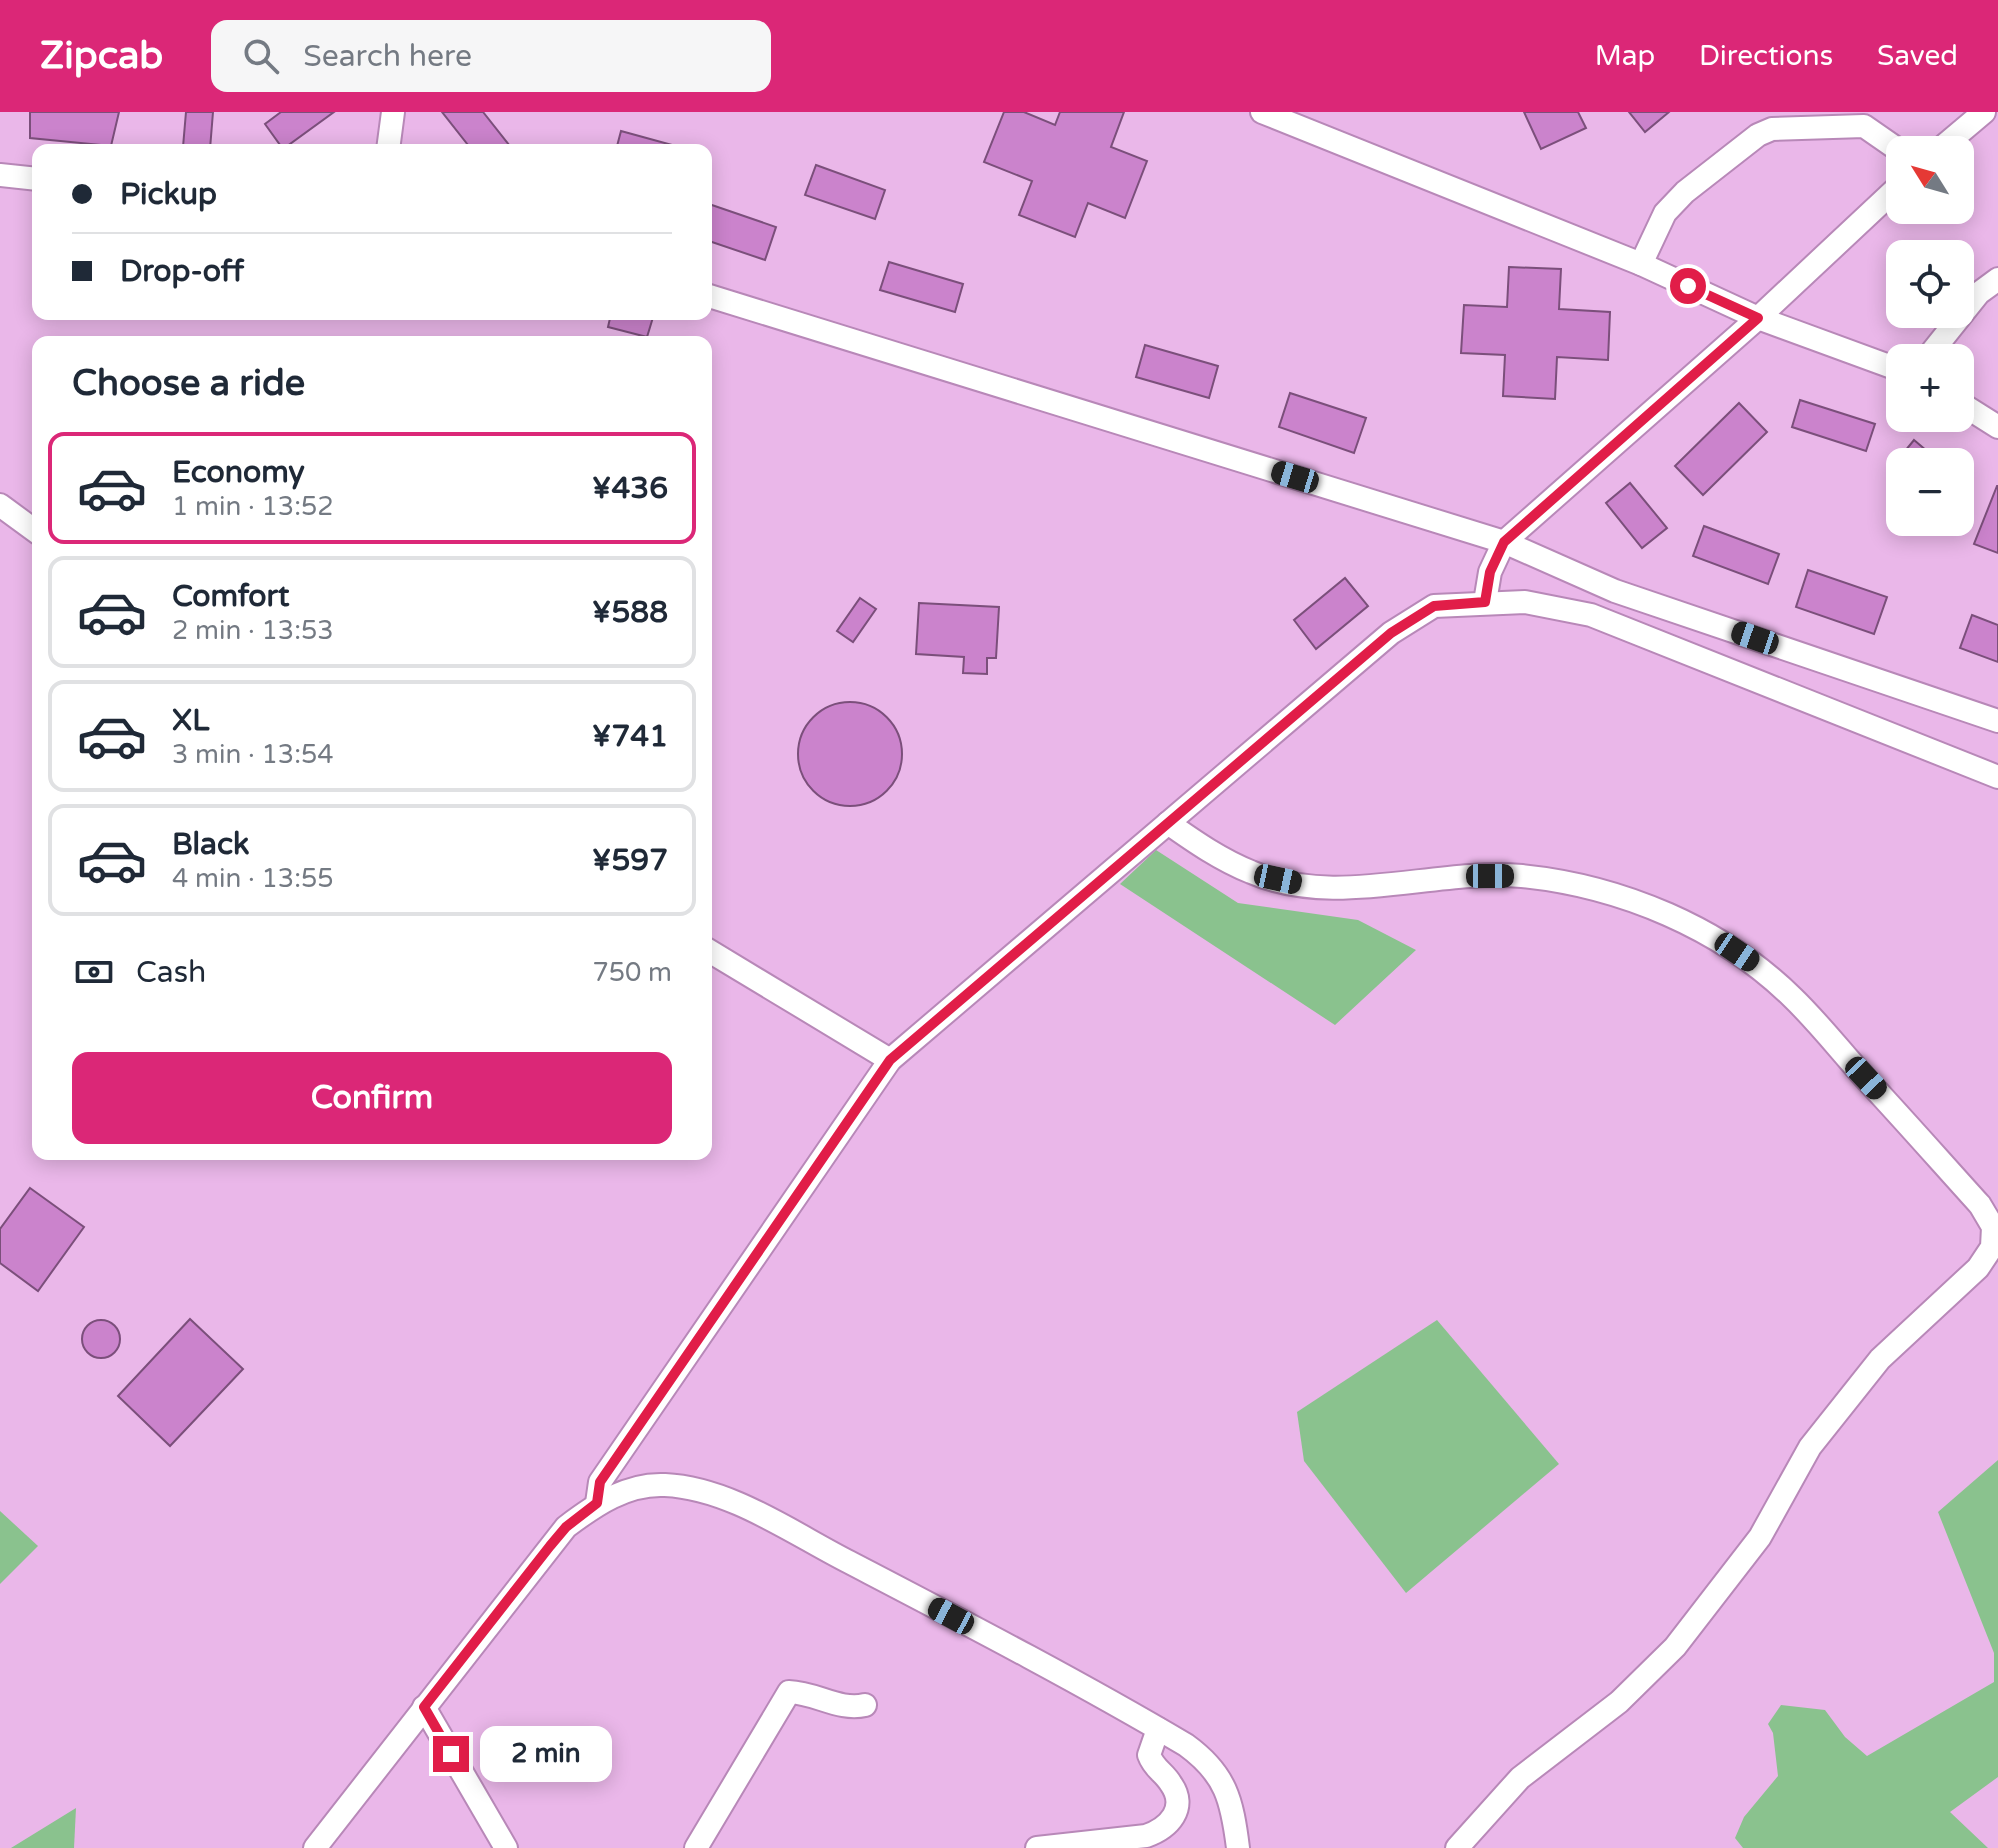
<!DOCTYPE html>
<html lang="en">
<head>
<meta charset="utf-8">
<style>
	:root { --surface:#fff; --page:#f6f6f7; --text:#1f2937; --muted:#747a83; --line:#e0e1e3; --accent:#db2777 }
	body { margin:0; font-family:"Varela Round",sans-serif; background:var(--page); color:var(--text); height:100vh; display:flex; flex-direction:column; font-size:30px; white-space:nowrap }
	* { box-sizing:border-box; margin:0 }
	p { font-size:26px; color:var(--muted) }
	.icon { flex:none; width:44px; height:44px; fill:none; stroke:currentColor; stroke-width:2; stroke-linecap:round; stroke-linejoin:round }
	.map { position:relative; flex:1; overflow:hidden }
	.details { position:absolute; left:32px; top:224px; width:680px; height:824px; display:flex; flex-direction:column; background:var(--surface); border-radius:16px; box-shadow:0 4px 20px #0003 }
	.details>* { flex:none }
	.top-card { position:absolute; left:32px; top:32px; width:680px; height:176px; border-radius:16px; box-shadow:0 4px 20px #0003; display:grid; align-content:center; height:176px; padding:0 40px; background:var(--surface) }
	.needle { width:52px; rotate:307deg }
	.tools { position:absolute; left:1886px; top:24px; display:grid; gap:16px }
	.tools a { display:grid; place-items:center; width:88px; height:88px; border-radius:16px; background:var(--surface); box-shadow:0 4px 20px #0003; font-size:40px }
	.end { position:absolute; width:36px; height:36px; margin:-18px; border:10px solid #e11d48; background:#fff; box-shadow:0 0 0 4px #fff }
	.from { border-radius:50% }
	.bubble { position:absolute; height:56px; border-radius:16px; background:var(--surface); box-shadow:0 4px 20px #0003; font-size:26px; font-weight:800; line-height:56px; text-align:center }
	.car { position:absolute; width:24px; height:48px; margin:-24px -12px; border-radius:10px; box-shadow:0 0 6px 2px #0007; background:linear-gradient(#222 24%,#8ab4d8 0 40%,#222 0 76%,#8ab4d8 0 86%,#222 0) }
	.top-card b { display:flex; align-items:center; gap:28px; height:76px; font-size:30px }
	.top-card b+b { border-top:2px solid var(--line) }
	.top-card i { width:20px; height:20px; background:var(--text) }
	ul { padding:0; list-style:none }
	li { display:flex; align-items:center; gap:24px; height:112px; margin:0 16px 12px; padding:0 24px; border:4px solid var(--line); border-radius:16px }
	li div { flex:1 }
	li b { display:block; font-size:30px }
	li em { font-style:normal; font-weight:800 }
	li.active { border-color:var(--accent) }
	li>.icon { width:72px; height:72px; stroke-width:1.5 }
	h2 { padding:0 40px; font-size:36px; line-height:96px }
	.pay { display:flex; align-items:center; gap:20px; height:88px; padding:0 40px; font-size:30px }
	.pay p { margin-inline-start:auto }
	.primary-button { display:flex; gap:16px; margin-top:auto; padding:16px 40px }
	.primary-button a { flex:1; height:92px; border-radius:16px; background:var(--accent); color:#fff; font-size:32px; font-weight:800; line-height:92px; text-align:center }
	header { display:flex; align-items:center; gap:48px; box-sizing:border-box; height:112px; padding:0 40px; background:var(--accent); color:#fff }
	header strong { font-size:38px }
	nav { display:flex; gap:44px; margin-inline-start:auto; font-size:28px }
	.search { width:560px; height:72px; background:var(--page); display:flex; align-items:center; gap:20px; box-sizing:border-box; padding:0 28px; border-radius:16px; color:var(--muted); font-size:30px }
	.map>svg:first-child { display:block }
</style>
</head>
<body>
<header>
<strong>Zipcab</strong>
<div class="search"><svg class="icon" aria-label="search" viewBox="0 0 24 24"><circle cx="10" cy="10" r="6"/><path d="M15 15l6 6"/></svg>Search here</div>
<nav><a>Map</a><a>Directions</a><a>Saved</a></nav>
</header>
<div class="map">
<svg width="1998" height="1736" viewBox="0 0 1998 1736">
	<rect width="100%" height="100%" fill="#eab7e9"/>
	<g fill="#8ac28e">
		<path d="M1156,738L1238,791L1358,808L1416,838L1335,913L1120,772Z"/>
		<path d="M1437,1208L1559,1352L1406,1481L1304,1349L1297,1300Z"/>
		<path d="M1998,1348V1665L1950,1700L1988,1736H1743L1735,1726L1744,1705L1778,1664L1773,1621L1768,1612L1781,1593L1825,1598L1845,1625L1867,1644L1994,1570V1541L1938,1400Z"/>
		<path d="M0,1399L38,1434L0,1472Z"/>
		<path d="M76,1696L74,1736H11Z"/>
	</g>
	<g fill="#cb83cc" stroke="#7b4f7b" stroke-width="2">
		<path d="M30,0H119L111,34L30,26Z"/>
		<path d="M186,0H213L210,37L183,35Z"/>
		<path d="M281,0H334L283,37L265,12Z"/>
		<path d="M442,0H483L513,38H472Z"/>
		<path d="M1004,0H1024L1055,13L1060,0H1124L1111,35L1147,49L1125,106L1088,91L1075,125L1019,103L1032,69L984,50Z"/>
		<path d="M1524,0H1578L1586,16L1541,37Z"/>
		<path d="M1629,0H1669L1645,20Z"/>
		<path d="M621,19L672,33L671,38H616Z"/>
		<path d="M816,53L885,78L875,107L805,83Z"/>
		<path d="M706,91L776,115L765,148L706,128Z"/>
		<path d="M889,150L963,172L955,200L880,178Z"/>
		<path d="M1509,155L1561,157L1559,197L1610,200L1608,248L1557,245L1555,287L1503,284L1505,243L1461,241L1464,193L1507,195Z"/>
		<path d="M611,202H654L647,225L608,215Z"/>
		<path d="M1145,233L1218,254L1209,286L1136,265Z"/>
		<path d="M1290,281L1366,306L1354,341L1279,315Z"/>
		<path d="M1800,288L1875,312L1866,339L1792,315Z"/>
		<path d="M1739,291L1767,320L1703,383L1675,354Z"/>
		<path d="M1914,328L1940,350H1896Z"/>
		<path d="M1630,371L1667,416L1642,436L1606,391Z"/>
		<path d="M1997,374H1998V441L1974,432Z"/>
		<path d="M1704,414L1779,442L1768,472L1693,444Z"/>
		<path d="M1808,458L1887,485L1874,522L1796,495Z"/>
		<path d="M1345,466L1368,494L1316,537L1294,508Z"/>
		<path d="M860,486L876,497L853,530L837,519Z"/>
		<path d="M919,491L999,495L996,546H987V562L963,561L964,545L916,542Z"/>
		<path d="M1972,503L1998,513V550L1960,536Z"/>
		<circle cx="850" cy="642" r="52"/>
		<path d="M30,1076L84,1115L38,1179L0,1151V1117Z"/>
		<path d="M190,1207L243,1257L170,1334L118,1284Z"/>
		<circle cx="101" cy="1227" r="19"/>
	</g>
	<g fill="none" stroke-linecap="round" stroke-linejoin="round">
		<defs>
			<g id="minor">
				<path d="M1262,0L1641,152L1758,206L1900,258"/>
				<path d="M388,38L393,0"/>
				<path d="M1939,38L1984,0"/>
				<path d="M0,63L38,67"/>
				<path d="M1641,152L1665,101L1685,80L1758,23L1772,17L1864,14L1900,39"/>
				<path d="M706,183L1504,430L1615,479L1998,609"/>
				<path d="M1927,246L1979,181L1998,167"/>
				<path d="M1960,291L1998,315"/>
				<path d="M0,393L38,421"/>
				<path d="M1485,490L1490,460L1504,430L1758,206L1900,73"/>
				<path d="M1168,711C1195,730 1221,748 1251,760C1337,797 1434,756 1522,764C1621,774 1722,816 1793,886C1819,911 1842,941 1866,967C1905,1009 1942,1051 1980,1093L1993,1115L1992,1135L1978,1156L1880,1247L1810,1335L1760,1425L1675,1535L1619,1590L1520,1666L1457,1736"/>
				<path d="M706,837L890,948"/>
				<path d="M597,1391L600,1370L890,948L1391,521L1434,494L1525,490L1591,503L1998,665"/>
				<path d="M424,1595L506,1736"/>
				<path d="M315,1736L566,1415C595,1393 627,1371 665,1373C730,1376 792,1421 849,1450C962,1509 1076,1568 1186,1633C1226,1662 1232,1688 1238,1736"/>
				<path d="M696,1736L789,1580C817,1581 839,1599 865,1593"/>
				<path d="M1037,1736L1146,1724C1169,1716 1188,1696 1171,1672C1164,1660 1154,1657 1149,1643L1158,1617"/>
			</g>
		</defs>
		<use href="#minor" stroke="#b888b8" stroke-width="26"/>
		<use href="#minor" stroke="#fff" stroke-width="22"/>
	</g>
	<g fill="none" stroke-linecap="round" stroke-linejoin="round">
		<path stroke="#e11d48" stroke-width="10" d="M451,1642L424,1595L550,1434L566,1415L597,1391L600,1370L890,948L1391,521L1434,494L1485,490L1490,460L1504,430L1758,206L1688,174"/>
	</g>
</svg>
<div class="tools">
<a><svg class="needle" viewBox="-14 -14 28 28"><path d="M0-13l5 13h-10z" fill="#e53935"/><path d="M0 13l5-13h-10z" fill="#747a83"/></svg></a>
<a><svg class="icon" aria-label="locate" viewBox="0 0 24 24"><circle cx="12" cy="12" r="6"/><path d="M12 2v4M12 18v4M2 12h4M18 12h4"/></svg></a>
<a>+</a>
<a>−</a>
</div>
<i class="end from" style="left:1688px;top:174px"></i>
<i class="end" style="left:451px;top:1642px"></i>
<div class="bubble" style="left:480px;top:1614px;width:132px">2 min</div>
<i class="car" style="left:1295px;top:365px;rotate:287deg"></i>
<i class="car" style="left:1755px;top:526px;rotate:289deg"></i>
<i class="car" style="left:1490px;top:764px;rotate:90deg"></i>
<i class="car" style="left:1278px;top:767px;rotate:102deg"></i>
<i class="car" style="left:1737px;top:840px;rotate:124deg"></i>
<i class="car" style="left:1866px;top:966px;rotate:137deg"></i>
<i class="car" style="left:951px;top:1504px;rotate:298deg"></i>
<div class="top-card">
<b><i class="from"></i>Pickup</b>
<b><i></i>Drop-off</b>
</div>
<section class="details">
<h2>Choose a ride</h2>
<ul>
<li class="active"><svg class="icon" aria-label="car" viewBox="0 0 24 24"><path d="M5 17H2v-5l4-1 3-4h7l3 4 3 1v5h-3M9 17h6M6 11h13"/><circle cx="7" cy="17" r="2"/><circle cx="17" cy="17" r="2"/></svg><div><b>Economy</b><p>1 min · 13:52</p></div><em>¥436</em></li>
<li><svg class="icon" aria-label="car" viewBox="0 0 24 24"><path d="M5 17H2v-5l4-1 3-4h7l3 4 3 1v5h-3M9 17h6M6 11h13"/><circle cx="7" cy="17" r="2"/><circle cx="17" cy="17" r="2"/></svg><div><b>Comfort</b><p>2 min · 13:53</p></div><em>¥588</em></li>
<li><svg class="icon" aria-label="car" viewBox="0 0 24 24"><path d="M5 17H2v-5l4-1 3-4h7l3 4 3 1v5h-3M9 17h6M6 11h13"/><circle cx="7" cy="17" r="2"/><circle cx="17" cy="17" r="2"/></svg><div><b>XL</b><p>3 min · 13:54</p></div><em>¥741</em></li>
<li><svg class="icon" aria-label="car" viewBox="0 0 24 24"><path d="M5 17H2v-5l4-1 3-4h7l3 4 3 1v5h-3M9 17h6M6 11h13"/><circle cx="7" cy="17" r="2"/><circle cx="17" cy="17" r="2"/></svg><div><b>Black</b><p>4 min · 13:55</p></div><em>¥597</em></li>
</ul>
<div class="pay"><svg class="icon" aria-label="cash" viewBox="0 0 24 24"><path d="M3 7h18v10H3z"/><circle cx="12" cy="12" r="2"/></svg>Cash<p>750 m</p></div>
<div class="primary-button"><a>Confirm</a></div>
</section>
</div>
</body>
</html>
